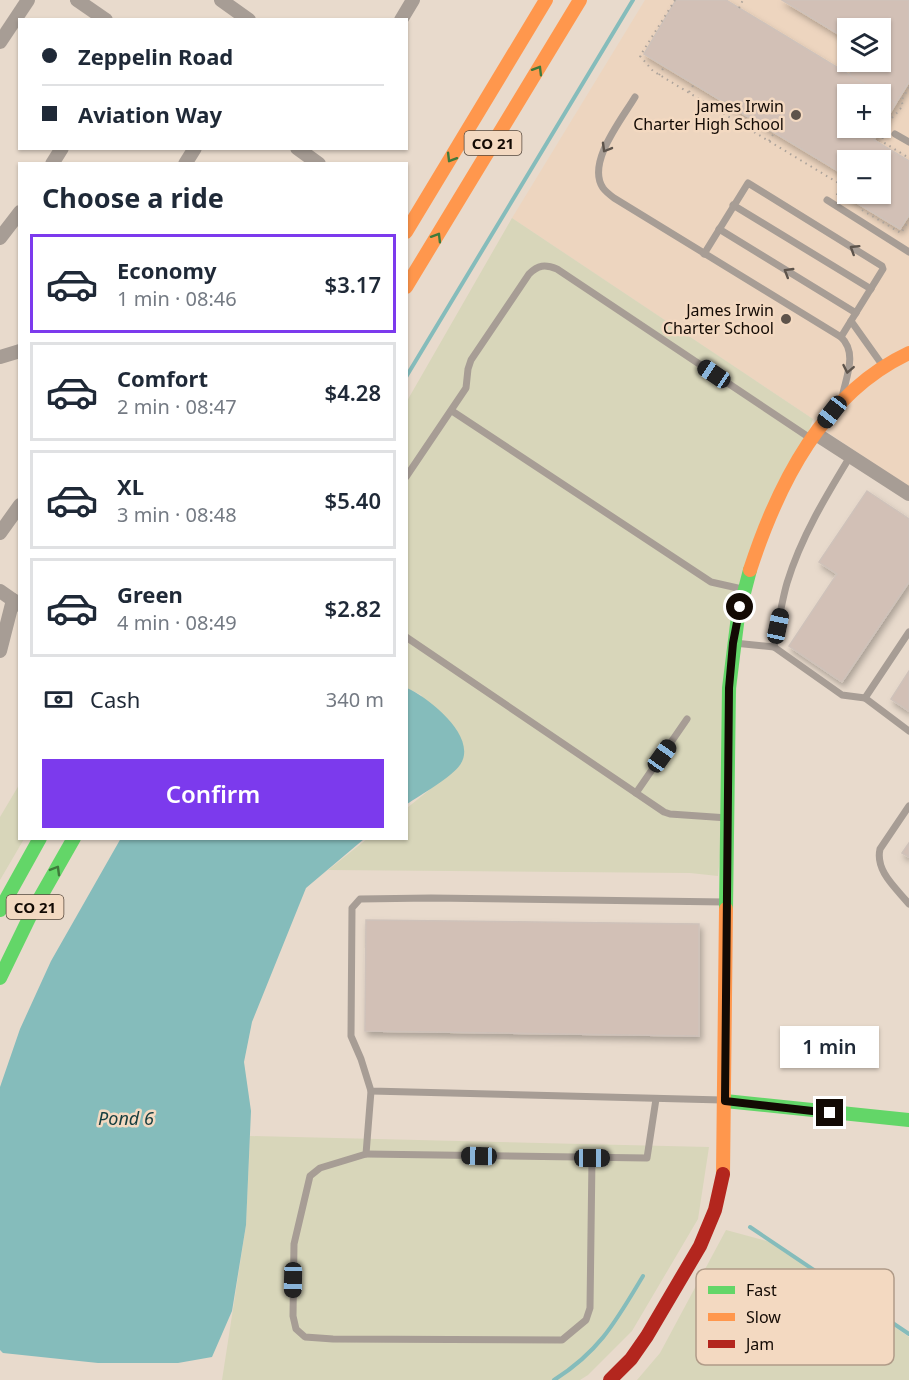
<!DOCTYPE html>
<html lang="en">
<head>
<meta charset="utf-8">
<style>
	:root { --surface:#fff; --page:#f6f6f7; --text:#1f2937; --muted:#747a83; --line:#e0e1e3; --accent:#7c3aed }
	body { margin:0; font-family:"Noto Sans",sans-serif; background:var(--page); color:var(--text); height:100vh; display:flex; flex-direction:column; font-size:22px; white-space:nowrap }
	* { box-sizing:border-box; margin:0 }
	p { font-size:20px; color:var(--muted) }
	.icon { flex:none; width:33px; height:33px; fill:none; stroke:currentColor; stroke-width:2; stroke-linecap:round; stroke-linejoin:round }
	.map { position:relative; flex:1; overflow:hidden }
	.sheet { position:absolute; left:18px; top:162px; width:390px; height:678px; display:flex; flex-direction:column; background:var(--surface); border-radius:0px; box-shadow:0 2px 4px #0004 }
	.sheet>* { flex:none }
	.top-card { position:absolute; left:18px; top:18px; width:390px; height:132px; border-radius:0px; box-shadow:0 2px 4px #0004; display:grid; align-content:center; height:132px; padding:0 24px; background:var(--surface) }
	.tools { position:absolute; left:837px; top:18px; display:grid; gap:12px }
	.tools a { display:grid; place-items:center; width:54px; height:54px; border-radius:0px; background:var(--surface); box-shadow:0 2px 4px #0004; font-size:30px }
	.end { position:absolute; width:27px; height:27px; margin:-14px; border:8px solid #130a04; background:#fff; box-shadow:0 0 0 3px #fff }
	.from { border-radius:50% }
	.bubble { position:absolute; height:42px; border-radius:0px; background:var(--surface); box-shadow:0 2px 4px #0004; font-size:20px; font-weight:600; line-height:42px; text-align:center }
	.car { position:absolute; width:18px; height:36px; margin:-18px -9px; border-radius:8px; box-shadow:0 0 4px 2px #0007; background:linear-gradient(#222 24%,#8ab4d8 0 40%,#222 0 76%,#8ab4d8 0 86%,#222 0) }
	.top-card b { display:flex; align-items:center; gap:21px; height:57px; font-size:22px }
	.top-card b+b { border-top:2px solid var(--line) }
	.top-card i { width:15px; height:15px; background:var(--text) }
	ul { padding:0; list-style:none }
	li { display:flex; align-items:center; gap:18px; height:99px; margin:0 12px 9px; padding:0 12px; border:3px solid var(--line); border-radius:0px }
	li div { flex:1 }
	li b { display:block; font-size:22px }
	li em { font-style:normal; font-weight:600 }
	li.on { border-color:var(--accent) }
	li>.icon { width:54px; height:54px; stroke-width:1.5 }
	h2 { padding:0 24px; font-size:27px; line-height:72px }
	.pay { display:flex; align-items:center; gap:15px; height:66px; padding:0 24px; font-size:22px }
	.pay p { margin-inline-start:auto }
	.primary-button { display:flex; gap:12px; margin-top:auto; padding:12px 24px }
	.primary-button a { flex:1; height:69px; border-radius:0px; background:var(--accent); color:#fff; font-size:24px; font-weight:600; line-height:69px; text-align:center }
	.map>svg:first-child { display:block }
</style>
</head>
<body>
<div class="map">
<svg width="909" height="1380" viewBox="0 0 909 1380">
	<defs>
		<filter id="shadow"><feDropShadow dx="2.5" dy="4.5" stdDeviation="3" flood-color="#0004"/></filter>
	</defs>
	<rect width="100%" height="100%" fill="#e8dacc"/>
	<path fill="#edd5bf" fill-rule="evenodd" d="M645,0H909V487L830,434L813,419L512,218ZM848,28H880V62H848ZM848,94H880V128H848ZM848,160H880V194H848Z"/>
	<g fill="#d8d6ba">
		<path d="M512,218L813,419L800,458L748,574L718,876L690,873L328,870L367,839L406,838L407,808L460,765L421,695L407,688V401Z"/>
		<path d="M19,785L20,838L24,839L0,880V817Z"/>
		<path d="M250,1136L709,1147L698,1219L632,1331L588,1375L580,1380H222L246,1225Z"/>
		<path d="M726,1230L774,1243L909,1337V1380H637L660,1353Z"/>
	</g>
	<g fill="#85bcbb">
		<path d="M407,688C429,698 479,737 460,765C452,777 419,796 407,804Z"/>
		<path d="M121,838L364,839L306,888L252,1022L244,1062L251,1111L246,1225L232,1311L212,1357L178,1363H98L3,1353L0,1350V1087L20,1029L51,961Z"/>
	</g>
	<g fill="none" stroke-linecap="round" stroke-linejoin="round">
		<g stroke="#85bcbb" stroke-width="4">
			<path d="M406,377L633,0"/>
			<path d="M750,1227L909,1334"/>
			<path d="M554,1380C600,1351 616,1321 643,1276"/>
		</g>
	</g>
	<g fill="#d2c0b6" stroke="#cfc2ba" stroke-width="1.5" fill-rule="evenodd" filter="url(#shadow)">
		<path d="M676,0H726L896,103L874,140L909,161V215L900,229L842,194L848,184V194H880V160H848V177L644,54ZM848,94H880V128H848Z"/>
		<path d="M782,0H909V82L896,103L849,75L857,62H880V28H848V40Z"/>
		<path d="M867,491L909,519V582L842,682L789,646L837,574L819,562Z"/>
		<path d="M909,671V711L891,699Z"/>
		<path d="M909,843V857L902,853Z"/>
		<path d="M366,920L699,924V1036L365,1031Z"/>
	</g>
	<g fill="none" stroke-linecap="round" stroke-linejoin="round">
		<g stroke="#aca39b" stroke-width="2" stroke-dasharray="1.5 4.5" stroke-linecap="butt">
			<path d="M675,0L640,56L653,71L840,184"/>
			<path d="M739,8L743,0"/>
			<path d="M659,75L664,67"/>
			<path d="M909,87L901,101L903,105C894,119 880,123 883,142L909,158"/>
			<path d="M689,92L694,84"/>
			<path d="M769,141L774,133"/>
			<path d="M837,195V191L846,176"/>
			<path d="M862,210L901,233L909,220"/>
		</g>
		<g stroke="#a79d95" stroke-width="7">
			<path d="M635,97C622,119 586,163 603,188C606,192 610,195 614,198L841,337C857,352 847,375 843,393"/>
			<path d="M895,134L909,142"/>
			<path d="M827,200L909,252"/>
			<path d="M733,205L871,289"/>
			<path d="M719,229L856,313"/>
			<path d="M704,254L748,183L882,266L883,269L841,337"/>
			<path d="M851,321L883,366"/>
			<path d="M452,411L711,582L742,589"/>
			<path d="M851,455C826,496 801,537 787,583C781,604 778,626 774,647L842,695L865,698"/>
			<path d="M406,477L466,388L468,369L471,360L529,274C538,265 545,264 557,269L810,438"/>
			<path d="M909,632L865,698L909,731"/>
			<path d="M406,637L664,812L670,814L728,818"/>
			<path d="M734,643L774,647"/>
			<path d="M636,793L687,719"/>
			<path d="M909,806L880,849C875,871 896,888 909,904"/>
			<path d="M371,1091L366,1154L320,1168L310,1176L294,1244L293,1316L296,1329L305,1337L333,1339L562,1340L586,1320L590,1308L592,1158"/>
			<path d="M722,1100L371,1091L361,1059L351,1036L352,908L360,899L431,898L725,902"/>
			<path d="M366,1154L647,1158L656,1099"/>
		</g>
		<g stroke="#a79d95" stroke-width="14">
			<path d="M77,0L106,20"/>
			<path d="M221,0L249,20"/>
			<path d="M401,20L413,0"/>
			<path d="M0,42L28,0"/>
			<path d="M297,148L319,164"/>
			<path d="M52,164L62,148"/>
			<path d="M185,164L195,148"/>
			<path d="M0,238L20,212"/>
			<path d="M0,357L20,351"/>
			<path d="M816,434L909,494"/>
			<path d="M0,533L20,505"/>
			<path d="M0,591L20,605"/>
			<path d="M0,651L13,600"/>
		</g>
		<g stroke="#63d668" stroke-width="14">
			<path d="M726,909L729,688L738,616L750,570"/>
			<path d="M0,910L40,838"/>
			<path d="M0,978L33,910L74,838"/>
			<path d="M725,1101L909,1120"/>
		</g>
		<g stroke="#ff974d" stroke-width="14">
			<path d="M406,232L546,0"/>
			<path d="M406,287L580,0"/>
			<path d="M750,570C778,484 823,393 909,353"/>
			<path d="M723,1174L726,909"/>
		</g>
		<path stroke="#b3261e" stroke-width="14" d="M610,1380L631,1359L647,1336L700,1246L715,1210L723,1174"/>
	</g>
	<defs><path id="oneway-chevron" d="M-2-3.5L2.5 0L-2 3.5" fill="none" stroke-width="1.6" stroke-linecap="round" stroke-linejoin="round" transform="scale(1.5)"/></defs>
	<g stroke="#3f7a3b">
		<use href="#oneway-chevron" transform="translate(538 70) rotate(-59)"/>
		<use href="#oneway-chevron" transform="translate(451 158) rotate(121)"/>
		<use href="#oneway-chevron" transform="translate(437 237) rotate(-59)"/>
		<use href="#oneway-chevron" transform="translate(56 870) rotate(-60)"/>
	</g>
	<g stroke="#5d544c">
		<use href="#oneway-chevron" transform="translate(606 148) rotate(120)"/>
		<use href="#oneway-chevron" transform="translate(854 249) rotate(-148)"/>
		<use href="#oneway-chevron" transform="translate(788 272) rotate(-149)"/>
		<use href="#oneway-chevron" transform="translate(848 369) rotate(101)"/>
	</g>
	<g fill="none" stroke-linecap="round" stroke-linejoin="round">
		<path stroke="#130a04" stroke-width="8" d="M740,607L733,643L729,688L725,1101L830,1113"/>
	</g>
	<g fill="#5e534a" stroke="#f3d9c1" stroke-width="2">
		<circle cx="796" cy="115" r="6"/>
		<circle cx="786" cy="319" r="6"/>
	</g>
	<g text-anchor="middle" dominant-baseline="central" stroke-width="5" stroke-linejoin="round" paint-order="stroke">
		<g fill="#f3d9c1" stroke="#56483d" stroke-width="1.5">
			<rect x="464.5" y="131" width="57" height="24" rx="4.5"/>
			<rect x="6.5" y="895" width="57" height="24" rx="4.5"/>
		</g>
		<g font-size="15" font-weight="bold" fill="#130a04">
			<text x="493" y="143">CO 21</text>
			<text x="35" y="907">CO 21</text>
		</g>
		<g font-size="16" fill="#130a04" stroke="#f3d9c1" text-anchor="end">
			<text x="784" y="106">James Irwin<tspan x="784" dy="18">Charter High School</tspan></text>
			<text x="774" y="310">James Irwin<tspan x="774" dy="18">Charter School</tspan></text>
		</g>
		<g font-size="18" font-style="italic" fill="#143d3f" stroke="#f3d9c1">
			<text x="126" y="1118">Pond 6</text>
		</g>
	</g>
	<rect x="696" y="1269" width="198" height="96" rx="9" fill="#f3d9c1" stroke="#b09b88" stroke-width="1.5"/>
	<rect x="708" y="1286" width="27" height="8" fill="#63d668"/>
	<rect x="708" y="1313" width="27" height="8" fill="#ff974d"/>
	<rect x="708" y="1340" width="27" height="8" fill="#b3261e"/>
	<g font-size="16" fill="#130a04">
		<text x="746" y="1296">Fast</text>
		<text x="746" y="1323">Slow</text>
		<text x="746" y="1350">Jam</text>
	</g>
</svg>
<div class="tools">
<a><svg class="icon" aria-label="layers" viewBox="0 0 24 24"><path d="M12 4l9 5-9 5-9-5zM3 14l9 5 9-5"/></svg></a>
<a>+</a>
<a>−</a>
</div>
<i class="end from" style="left:740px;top:607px"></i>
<i class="end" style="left:830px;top:1113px"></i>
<div class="bubble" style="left:780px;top:1026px;width:99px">1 min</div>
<i class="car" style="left:714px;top:374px;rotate:304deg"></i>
<i class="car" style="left:832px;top:412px;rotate:218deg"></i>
<i class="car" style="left:778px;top:626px;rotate:12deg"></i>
<i class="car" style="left:662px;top:756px;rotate:35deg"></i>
<i class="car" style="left:479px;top:1156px;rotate:271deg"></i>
<i class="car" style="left:592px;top:1158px;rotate:90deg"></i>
<i class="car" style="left:293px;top:1280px;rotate:181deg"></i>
<div class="top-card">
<b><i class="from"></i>Zeppelin Road</b>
<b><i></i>Aviation Way</b>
</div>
<section class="sheet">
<h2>Choose a ride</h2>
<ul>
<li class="on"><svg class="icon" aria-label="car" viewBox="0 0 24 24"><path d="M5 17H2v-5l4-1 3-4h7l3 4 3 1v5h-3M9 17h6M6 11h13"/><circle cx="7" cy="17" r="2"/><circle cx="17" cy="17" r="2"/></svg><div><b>Economy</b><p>1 min · 08:46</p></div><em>$3.17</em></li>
<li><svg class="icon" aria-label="car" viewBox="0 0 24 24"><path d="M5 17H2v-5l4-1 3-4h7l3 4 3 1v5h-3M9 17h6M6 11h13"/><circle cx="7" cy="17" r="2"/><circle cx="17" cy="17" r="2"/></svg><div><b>Comfort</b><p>2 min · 08:47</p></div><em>$4.28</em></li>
<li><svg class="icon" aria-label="car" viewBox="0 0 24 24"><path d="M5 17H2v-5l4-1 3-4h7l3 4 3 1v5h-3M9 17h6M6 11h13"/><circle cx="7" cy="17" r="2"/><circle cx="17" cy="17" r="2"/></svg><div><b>XL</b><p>3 min · 08:48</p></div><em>$5.40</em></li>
<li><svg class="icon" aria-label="car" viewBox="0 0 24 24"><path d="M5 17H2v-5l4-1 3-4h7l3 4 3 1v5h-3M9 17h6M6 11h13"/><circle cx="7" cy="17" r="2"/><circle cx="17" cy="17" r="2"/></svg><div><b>Green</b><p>4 min · 08:49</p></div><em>$2.82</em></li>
</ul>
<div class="pay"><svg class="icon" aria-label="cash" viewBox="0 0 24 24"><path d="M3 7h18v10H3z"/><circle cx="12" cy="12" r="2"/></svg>Cash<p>340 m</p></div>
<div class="primary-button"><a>Confirm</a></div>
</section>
</div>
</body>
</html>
